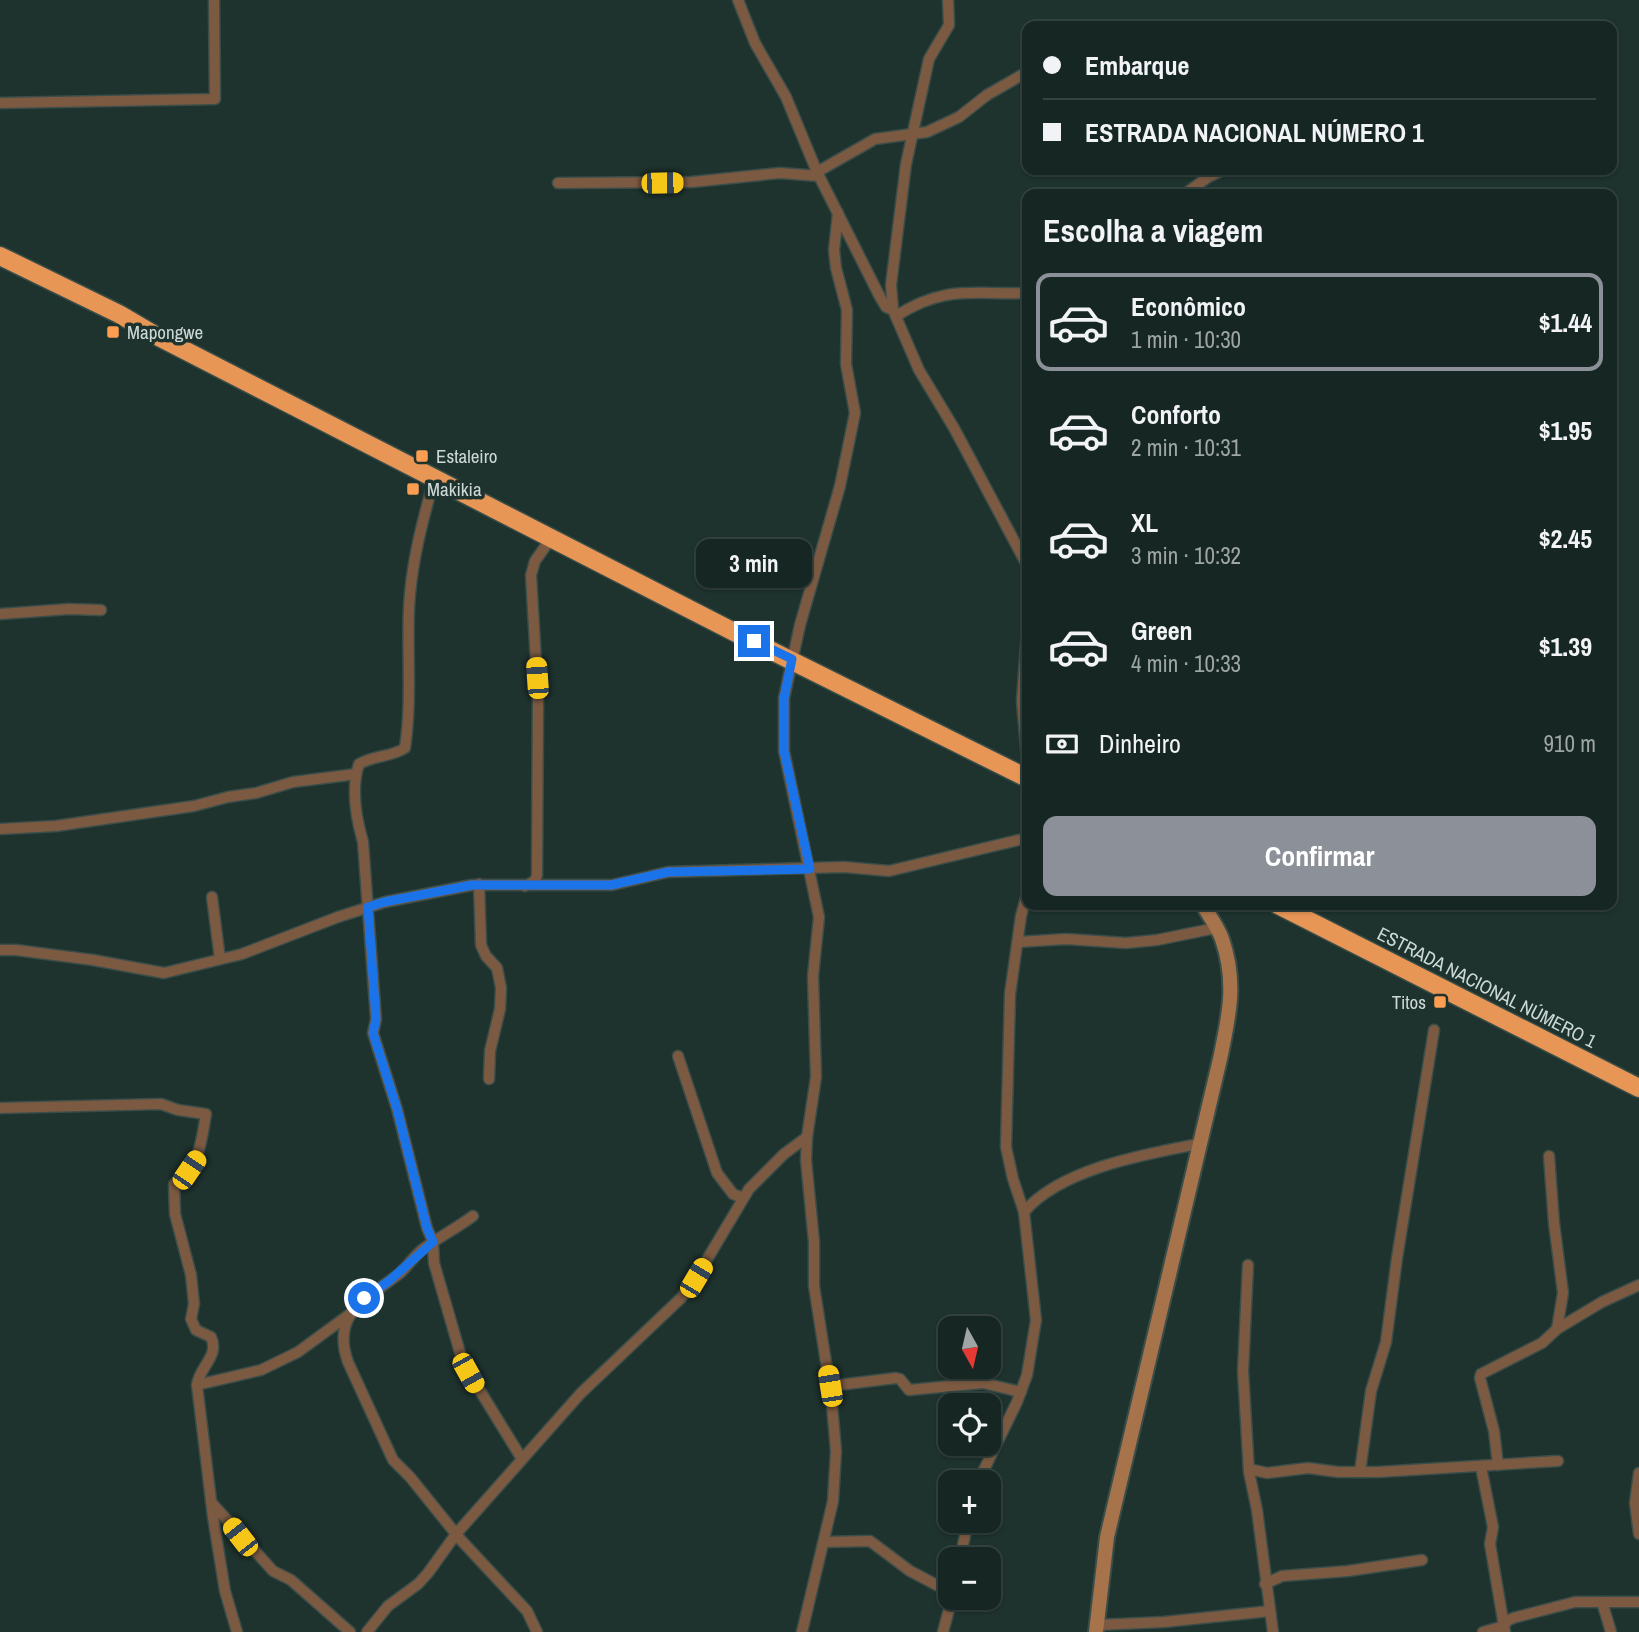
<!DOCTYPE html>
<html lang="pt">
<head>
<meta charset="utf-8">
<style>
	:root { --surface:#162622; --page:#23322f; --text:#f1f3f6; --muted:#9ea5a5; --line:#354340; --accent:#8c9099 }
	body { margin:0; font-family:"Archivo Narrow",sans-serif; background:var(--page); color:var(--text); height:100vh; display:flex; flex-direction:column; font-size:26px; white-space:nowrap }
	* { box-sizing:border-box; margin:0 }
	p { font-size:23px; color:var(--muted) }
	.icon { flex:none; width:38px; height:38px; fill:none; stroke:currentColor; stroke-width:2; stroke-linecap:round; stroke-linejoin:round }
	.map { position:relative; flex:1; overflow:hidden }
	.side { position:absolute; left:1022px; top:189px; width:595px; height:721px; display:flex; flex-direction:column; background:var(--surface); border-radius:14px; box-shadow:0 2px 5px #0004,0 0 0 2px var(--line) }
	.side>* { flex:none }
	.banner { position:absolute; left:1022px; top:21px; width:595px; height:154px; border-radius:14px; box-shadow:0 2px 5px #0004,0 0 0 2px var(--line); display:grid; align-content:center; height:154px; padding:0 21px; background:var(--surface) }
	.needle { width:46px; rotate:172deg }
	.tools { position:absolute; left:938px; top:1316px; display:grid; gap:14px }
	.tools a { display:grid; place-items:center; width:63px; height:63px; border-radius:14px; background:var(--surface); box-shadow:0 2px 5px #0004,0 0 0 2px var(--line); font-size:35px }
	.end { position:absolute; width:32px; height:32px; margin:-16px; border:9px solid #1a73e8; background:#fff; box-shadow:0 0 0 4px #fff }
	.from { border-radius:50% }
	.bubble { position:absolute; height:49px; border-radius:14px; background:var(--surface); box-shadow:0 2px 5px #0004,0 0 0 2px var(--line); font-size:23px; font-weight:700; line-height:49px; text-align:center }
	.car { position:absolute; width:21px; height:42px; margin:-21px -10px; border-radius:9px; box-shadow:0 0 5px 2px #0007; background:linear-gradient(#f5c518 24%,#345 0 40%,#f5c518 0 76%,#345 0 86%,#f5c518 0) }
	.banner b { display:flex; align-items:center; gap:24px; height:66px; font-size:26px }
	.banner b+b { border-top:2px solid var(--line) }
	.banner i { width:18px; height:18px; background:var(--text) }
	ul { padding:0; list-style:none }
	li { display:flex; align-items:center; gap:21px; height:98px; margin:0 14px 10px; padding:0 7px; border:4px solid transparent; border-radius:14px }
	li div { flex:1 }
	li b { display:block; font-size:26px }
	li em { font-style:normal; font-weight:700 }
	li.selected { border-color:var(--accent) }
	li>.icon { width:63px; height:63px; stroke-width:1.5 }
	h2 { padding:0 21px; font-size:32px; line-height:84px }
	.pay { display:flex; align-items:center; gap:18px; height:77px; padding:0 21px; font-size:26px }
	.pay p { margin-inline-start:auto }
	.primary-button { display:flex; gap:14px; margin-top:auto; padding:14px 21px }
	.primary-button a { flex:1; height:80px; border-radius:14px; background:var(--accent); color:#fff; font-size:28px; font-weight:700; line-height:80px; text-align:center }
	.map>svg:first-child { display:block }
</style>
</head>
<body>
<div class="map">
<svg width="1639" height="1632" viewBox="0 0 1639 1632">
	<rect width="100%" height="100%" fill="#1e322e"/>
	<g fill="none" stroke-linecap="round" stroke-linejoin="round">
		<defs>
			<g id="street">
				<path d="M738,0L755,43L786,97L817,172L880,297L886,307L893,310"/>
				<path d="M948,0L949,25L929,59L906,164L891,285L893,310L919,370L954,428L1027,565"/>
				<path d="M0,103L215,99L214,0"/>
				<path d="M817,172L875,139L927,132L959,117L987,95L1027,72"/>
				<path d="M558,183L692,182L780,173L819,176"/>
				<path d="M1185,194L1208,177L1223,170"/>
				<path d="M896,316C946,284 973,295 1027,293"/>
				<path d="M432,487C421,527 411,566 409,608C407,656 412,700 405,748C392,757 374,755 359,764C351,788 356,818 363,842L376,1019L373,1033L397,1109L427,1228L433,1242L434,1263L463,1363L522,1459"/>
				<path d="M0,614L69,609L101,610"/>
				<path d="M1027,630L1022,701L1027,760"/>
				<path d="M0,829L56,826L194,806L228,797L256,793L293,782L356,774"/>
				<path d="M479,884L481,945L486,956L497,968L501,988L500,1009L490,1051L489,1079"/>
				<path d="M525,886L535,881L537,875L538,697L531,575L535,561L547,544"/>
				<path d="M212,897L220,959"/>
				<path d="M1018,942L1066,939L1126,943L1157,940L1216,928"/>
				<path d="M0,950H16L93,960L164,973L242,954L338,917L385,902L472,885H612L668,872L844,867L889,871L1027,838"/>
				<path d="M678,1056L717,1173L733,1194L743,1198"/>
				<path d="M0,1108L161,1104L178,1110L206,1114C200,1149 201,1160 174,1184L175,1214L191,1275L194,1304L191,1319L196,1330L211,1337C220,1356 199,1367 197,1385L213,1517L225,1591L237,1632"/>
				<path d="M1549,1156L1554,1223L1563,1293L1557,1329"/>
				<path d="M1024,1212C1060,1169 1145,1154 1198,1144"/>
				<path d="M473,1216C457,1228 439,1237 423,1249C414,1256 408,1266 400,1273C369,1298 330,1312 348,1362L393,1460L410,1477L460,1539L527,1611L537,1632"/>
				<path d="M1248,1265L1243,1371L1249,1472L1257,1510L1273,1632"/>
				<path d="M197,1385L261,1370L298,1352L350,1314"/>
				<path d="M830,1386L896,1378L900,1379L909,1390L983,1383L1021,1392"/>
				<path d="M1498,1465L1494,1431L1480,1378L1481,1374L1542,1343L1557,1329L1602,1302L1639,1285"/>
				<path d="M1481,1467L1493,1527L1490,1544L1505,1632"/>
				<path d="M1249,1469L1267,1473L1308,1468L1338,1472H1378L1558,1461"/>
				<path d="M1360,1472L1371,1391L1386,1342L1397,1258L1434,1030"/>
				<path d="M1639,1473L1635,1503L1639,1534"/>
				<path d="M978,1482L1017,1402L1027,1375L1036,1320L1024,1212L1013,1179L1006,1147L1010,994L1021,916L1027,894"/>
				<path d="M211,1502L273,1571L291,1580L350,1632"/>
				<path d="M824,1542L870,1541L910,1571L950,1592"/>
				<path d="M960,1559L968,1521"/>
				<path d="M1265,1584L1282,1576L1348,1571L1422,1560"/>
				<path d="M1602,1602L1611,1632"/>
				<path d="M1097,1625L1164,1622L1270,1611"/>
				<path d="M367,1632L388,1606L418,1584L428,1573L456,1534L581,1393L681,1298L696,1278L749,1189L784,1154L807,1137"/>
				<path d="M802,1632L833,1501L836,1451L831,1394L814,1286V1242L806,1160L807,1137L816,1077L813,976L819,917L784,751V698L800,625L840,486L855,413L846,364L847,310L836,268L834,250L838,213"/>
				<path d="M943,1632L952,1598"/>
				<path d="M1483,1632L1504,1626L1507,1621L1513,1618L1575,1602H1639"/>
			</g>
			<path id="secondary" d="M1096,1632L1107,1537L1220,1059C1229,1016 1237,982 1222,939C1218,927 1209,916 1203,905"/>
			<g id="highway">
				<path d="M0,256L119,314L153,334L736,633L1027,778"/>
				<path d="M1278,905L1639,1088"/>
			</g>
		</defs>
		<use href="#street" stroke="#3a4d49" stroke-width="13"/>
		<use href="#secondary" stroke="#3a4d49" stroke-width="18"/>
		<use href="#highway" stroke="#3a4d49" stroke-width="21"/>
		<use href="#street" stroke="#7c5a42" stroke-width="10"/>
		<use href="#secondary" stroke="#a7734b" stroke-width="14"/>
		<use href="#highway" stroke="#e79656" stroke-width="18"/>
	</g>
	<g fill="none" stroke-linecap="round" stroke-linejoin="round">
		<path stroke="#1a73e8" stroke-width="9" d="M364,1298L389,1281L433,1242L427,1228L397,1109L373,1033L376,1019L368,907L384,902L472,885H611L668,872L810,869L784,751V698L792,659L754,641"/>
	</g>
	<g fill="#fc9e52" stroke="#1e322e" stroke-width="2.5">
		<rect x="106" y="325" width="14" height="14" rx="3.5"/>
		<rect x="415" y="449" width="14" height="14" rx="3.5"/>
		<rect x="406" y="482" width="14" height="14" rx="3.5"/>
		<rect x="1433" y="995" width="14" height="14" rx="3.5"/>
	</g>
	<g text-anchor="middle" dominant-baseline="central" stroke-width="7" stroke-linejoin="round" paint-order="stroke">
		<g font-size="19" fill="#cdd9d6" stroke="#1e322e" text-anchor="start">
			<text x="127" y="332">Mapongwe</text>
			<text x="436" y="456">Estaleiro</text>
			<text x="427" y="489">Makikia</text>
			<text x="1426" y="1002" text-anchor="end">Titos</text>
		</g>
		<g font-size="19" fill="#cdd9d6" stroke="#1e322e">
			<text transform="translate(1487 987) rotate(27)">ESTRADA NACIONAL NÚMERO 1</text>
		</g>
	</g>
</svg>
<div class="tools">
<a><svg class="needle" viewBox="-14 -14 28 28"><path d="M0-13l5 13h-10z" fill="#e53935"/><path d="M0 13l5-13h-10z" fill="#9ea5a5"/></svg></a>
<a><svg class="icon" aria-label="locate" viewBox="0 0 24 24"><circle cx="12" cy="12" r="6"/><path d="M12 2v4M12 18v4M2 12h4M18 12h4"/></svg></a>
<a>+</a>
<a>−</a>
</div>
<i class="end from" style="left:364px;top:1298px"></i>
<i class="end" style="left:754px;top:641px"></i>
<div class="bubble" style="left:696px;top:539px;width:116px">3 min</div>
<i class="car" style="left:662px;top:183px;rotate:89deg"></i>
<i class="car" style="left:537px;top:678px;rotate:356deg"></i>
<i class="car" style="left:189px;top:1170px;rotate:34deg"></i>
<i class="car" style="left:696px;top:1278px;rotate:31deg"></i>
<i class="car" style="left:468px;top:1373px;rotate:151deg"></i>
<i class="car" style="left:830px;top:1386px;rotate:351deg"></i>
<i class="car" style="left:240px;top:1537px;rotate:322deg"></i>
<div class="banner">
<b><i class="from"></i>Embarque</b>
<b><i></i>ESTRADA NACIONAL NÚMERO 1</b>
</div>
<section class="side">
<h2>Escolha a viagem</h2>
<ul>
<li class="selected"><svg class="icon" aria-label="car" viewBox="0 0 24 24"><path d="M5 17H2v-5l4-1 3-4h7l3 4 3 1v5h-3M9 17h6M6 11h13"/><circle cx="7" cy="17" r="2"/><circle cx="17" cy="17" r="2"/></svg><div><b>Econômico</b><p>1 min · 10:30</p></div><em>$1.44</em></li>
<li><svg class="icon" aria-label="car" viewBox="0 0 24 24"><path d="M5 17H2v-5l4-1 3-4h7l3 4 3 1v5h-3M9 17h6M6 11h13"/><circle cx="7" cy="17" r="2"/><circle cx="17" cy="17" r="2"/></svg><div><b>Conforto</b><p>2 min · 10:31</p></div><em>$1.95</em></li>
<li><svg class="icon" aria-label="car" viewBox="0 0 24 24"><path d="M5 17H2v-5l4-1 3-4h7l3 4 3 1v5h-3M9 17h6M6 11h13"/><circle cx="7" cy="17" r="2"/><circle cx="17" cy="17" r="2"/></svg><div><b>XL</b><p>3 min · 10:32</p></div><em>$2.45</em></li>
<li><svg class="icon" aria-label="car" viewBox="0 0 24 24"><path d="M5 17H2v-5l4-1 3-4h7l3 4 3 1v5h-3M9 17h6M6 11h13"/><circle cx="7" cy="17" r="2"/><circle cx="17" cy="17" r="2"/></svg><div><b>Green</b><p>4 min · 10:33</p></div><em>$1.39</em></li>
</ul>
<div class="pay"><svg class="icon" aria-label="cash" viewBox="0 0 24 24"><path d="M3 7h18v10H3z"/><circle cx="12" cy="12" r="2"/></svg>Dinheiro<p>910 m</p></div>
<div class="primary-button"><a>Confirmar</a></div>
</section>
</div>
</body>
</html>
